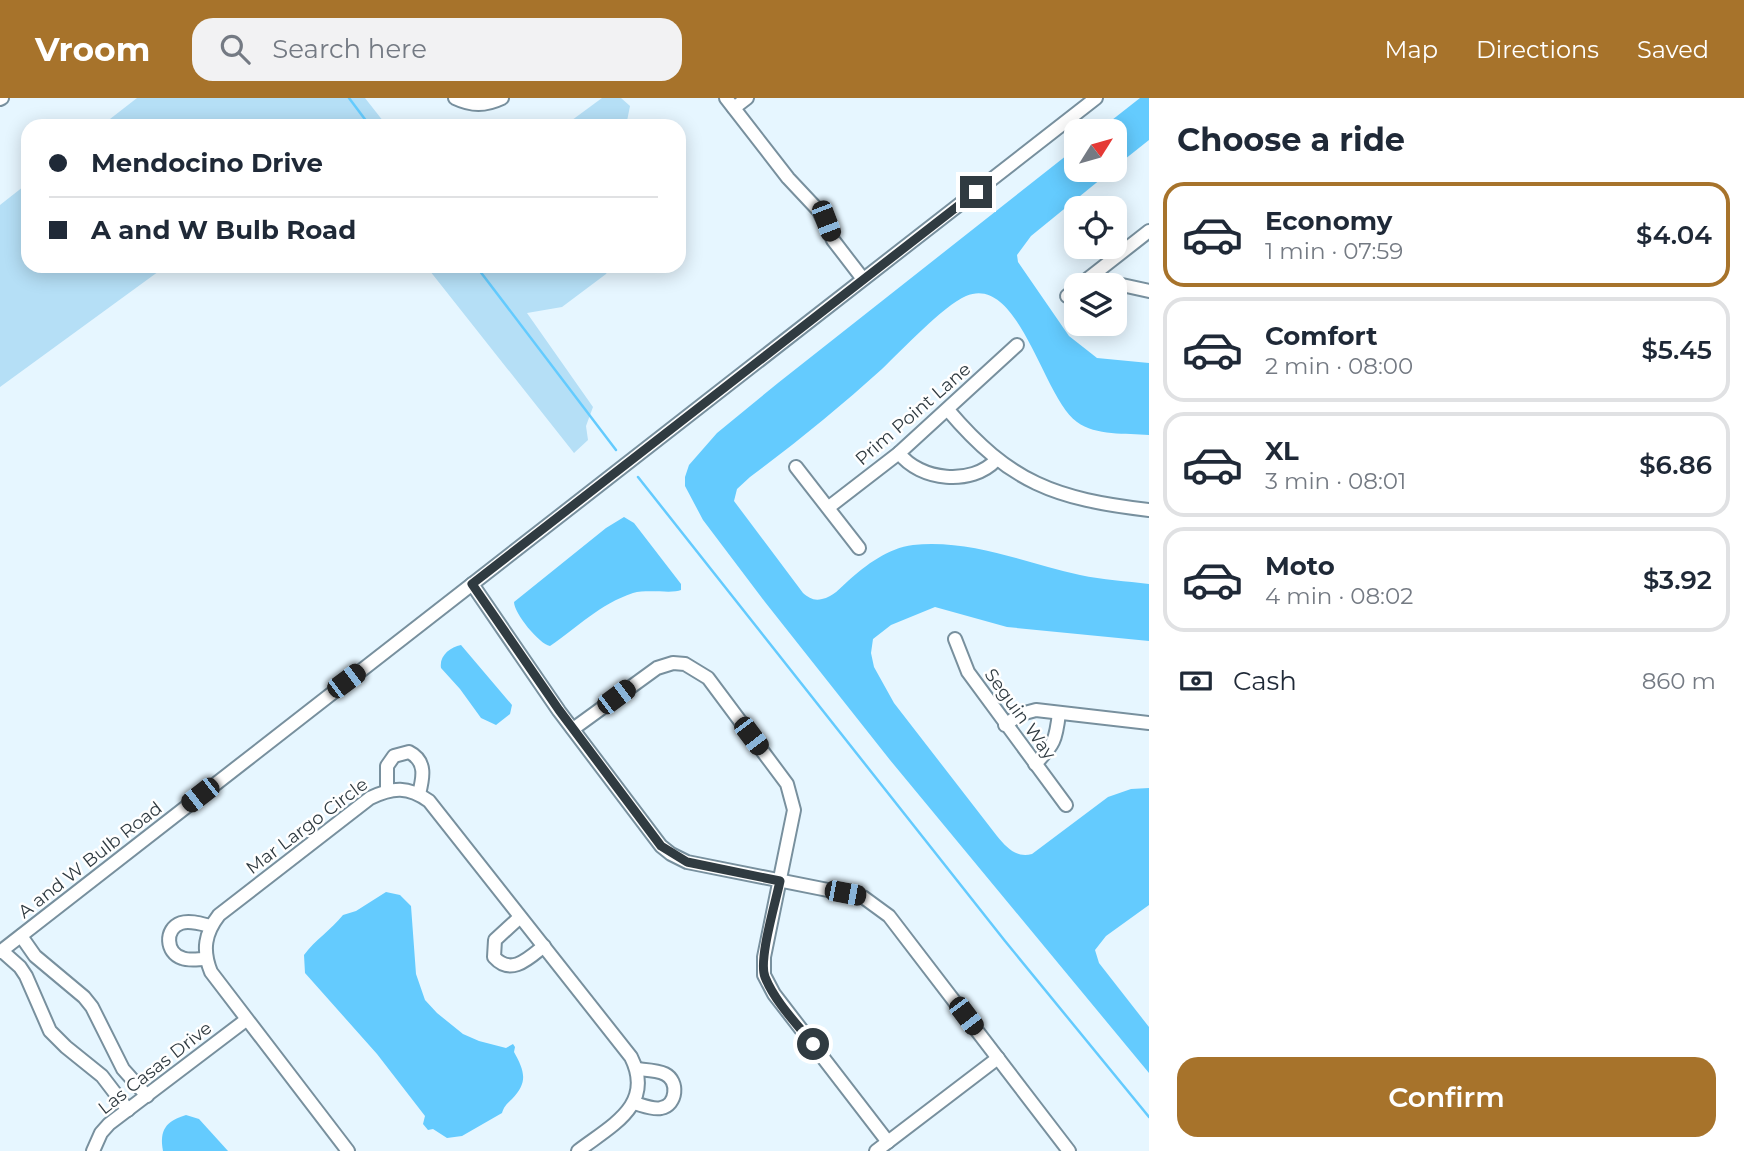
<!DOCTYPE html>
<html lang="en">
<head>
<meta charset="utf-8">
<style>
	:root { --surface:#fff; --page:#f2f2f3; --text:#1f2937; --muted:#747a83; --line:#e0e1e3; --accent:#a7732b }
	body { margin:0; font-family:Montserrat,sans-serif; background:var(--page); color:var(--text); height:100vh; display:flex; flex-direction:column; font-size:26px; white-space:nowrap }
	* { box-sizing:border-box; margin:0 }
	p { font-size:23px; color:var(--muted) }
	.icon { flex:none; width:38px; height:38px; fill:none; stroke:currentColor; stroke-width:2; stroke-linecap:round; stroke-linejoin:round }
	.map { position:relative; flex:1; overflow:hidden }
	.details { display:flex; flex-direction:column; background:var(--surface); width:595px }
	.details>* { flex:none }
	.guide { position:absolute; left:21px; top:21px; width:665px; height:154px; border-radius:21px; box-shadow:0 4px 18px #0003; display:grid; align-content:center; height:154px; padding:0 28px; background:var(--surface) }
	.needle { width:46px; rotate:53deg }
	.buttons { position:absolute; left:1064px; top:21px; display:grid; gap:14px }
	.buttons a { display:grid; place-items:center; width:63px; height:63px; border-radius:14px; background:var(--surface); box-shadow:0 4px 18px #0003; font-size:35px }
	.end { position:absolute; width:32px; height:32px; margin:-16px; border:9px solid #303b41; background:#fff; box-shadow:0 0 0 4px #fff }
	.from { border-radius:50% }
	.car { position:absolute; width:21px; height:42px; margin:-21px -10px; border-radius:9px; box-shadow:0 0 5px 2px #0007; background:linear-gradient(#222 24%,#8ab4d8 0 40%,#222 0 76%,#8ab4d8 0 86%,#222 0) }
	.guide b { display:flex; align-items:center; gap:24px; height:66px; font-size:26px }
	.guide b+b { border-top:2px solid var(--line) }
	.guide i { width:18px; height:18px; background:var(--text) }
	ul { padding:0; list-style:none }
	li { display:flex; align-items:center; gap:21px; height:105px; margin:0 14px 10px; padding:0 14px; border:4px solid var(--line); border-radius:21px }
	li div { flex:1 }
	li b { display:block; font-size:26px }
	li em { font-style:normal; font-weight:600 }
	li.active { border-color:var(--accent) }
	li>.icon { width:63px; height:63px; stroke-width:1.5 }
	h2 { padding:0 28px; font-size:32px; line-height:84px }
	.pay { display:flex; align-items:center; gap:18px; height:77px; padding:0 28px; font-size:26px }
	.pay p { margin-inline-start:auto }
	.button { display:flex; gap:14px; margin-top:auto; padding:14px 28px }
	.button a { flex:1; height:80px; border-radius:21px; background:var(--accent); color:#fff; font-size:28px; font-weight:600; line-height:80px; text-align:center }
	header { display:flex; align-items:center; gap:42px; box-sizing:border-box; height:98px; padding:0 35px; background:var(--accent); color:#fff }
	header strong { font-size:33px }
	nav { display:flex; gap:38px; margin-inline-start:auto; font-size:24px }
	.search { width:490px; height:63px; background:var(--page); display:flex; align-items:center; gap:18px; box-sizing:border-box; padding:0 24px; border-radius:21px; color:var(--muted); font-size:26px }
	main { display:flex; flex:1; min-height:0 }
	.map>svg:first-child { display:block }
</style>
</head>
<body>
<header>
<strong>Vroom</strong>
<div class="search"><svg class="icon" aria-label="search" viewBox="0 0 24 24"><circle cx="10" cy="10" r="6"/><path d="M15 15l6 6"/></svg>Search here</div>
<nav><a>Map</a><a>Directions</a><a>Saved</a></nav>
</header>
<main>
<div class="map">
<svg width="1149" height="1053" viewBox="0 0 1149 1053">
	<rect width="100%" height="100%" fill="#e6f6ff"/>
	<g fill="#b5dff6">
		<path d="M137,0H365L387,28H101Z"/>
		<path d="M602,0H621L630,8L626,28H564Z"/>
		<path d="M28,85V168H166L0,289V107Z"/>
		<path d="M426,168H611L606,176L562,209L527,215L593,309L586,328L588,342L574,355Z"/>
	</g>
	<g fill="#64cbfe">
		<path d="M1140,0H1149V42L1115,69V33H1098Z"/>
		<path d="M1076,50V72H1112L1031,138L1017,157L1018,164L1069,238L1097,260L1149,265V337C1126,335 1096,338 1077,324C1043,300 1019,175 966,198C943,208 902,252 882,271C840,309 796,345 750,379L737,391L734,403L803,495C809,500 814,503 822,501C833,499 840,490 848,483C866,467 888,450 913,447C971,441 1025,465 1080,477C1103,482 1126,483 1149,486V543L1007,529L935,509L891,527L873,541L871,555L874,569L894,605L997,738C1007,750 1016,760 1032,756L1108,699L1131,691L1149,690V807L1106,838L1095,852L1099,865L1149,929V975L890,662L765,504L703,422L685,388V379L689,367L717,335L778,285Z"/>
		<path d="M624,419L634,425L681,486V492C673,496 648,491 633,495C600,506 578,529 550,548C539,546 514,515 514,504L606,430Z"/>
		<path d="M461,547L512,607L510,616L496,627L481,620L460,591L441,570C439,558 450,549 461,547Z"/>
		<path d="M386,794L400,797L411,808L416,876L425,902L437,915L463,936L479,943L506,950L513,946L515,949L514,954C524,972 529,984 512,1001C507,1006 504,1008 502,1015L462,1038L447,1040L433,1031L428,1032L423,1026L425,1018L377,956L305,875L304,857C316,841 331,832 343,817L356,813Z"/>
		<path d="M186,1017L199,1021L228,1053H163C159,1032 166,1023 186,1017Z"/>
	</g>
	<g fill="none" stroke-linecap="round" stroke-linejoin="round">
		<g stroke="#64cbfe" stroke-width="2.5">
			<path d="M349,0L370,28"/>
			<path d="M476,168L616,352"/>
			<path d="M638,379L1005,843L1149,1019"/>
		</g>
		<defs>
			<g id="minor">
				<path d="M455,0C472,8 485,8 502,0"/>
				<path d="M726,0L788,80L819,113L833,142L863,181"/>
				<path d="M0,1L2,0"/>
				<path d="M734,10L747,0"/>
				<path d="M1090,180L1149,193"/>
				<path d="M1080,187L1149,133"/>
				<path d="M1067,198L1076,191"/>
				<path d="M948,312C1010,385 1055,401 1149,412"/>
				<path d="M899,355C920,383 972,388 996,362"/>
				<path d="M796,369L859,450"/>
				<path d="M829,409L899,355L1017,247"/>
				<path d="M472,486L559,613L661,748L671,756L687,764L863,799L889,818L1069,1053"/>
				<path d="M955,541L968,574L1066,707"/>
				<path d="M1005,627L1021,616L1036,612L1149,625"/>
				<path d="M573,631L657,570L673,565L685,566L708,580L787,686L794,712L764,859V877L774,896L888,1044"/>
				<path d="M1035,666C1054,647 1056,642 1059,615"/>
				<path d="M387,692V668L394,658L409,654C427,663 423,680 419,696"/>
				<path d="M520,819L495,842L494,859C511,878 528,861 544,848"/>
				<path d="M21,838L35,858L84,899L92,909L123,971L147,998"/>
				<path d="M2,853L20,869L26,878L50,933L66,949L102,978L128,1012"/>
				<path d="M0,854L1096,0"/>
				<path d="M206,861C198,861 189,863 182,860C166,855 164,831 181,825C190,822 202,826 210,828"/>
				<path d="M634,1005C642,1007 653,1012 661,1010C677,1007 679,983 665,976C657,972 645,972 637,971"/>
				<path d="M93,1053L101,1035L109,1026L246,922"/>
				<path d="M348,1053L211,874C202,852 205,835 219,817L370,700C393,689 408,688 429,703L631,959C655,1007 612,1027 578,1053"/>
				<path d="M876,1053L998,960"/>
			</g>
		</defs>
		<use href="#minor" stroke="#78909e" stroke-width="16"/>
		<use href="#minor" stroke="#fff" stroke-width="12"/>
	</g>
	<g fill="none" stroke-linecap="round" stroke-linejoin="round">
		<path stroke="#303b41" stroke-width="9" d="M813,946C797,926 775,904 765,879C758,862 776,803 780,783L687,764L661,748L559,612L472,486L976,94"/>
	</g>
	<g text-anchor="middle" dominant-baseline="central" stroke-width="5" stroke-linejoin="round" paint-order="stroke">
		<g font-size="18" fill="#303b41" stroke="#fff">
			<text transform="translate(913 316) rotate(-41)">Prim Point Lane</text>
			<text transform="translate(1020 616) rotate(54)">Seguin Way</text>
			<text transform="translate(307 728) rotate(-37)">Mar Largo Circle</text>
			<text transform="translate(90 762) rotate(-38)">A and W Bulb Road</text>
			<text transform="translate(155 970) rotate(-38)">Las Casas Drive</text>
		</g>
	</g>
</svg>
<div class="buttons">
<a><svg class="needle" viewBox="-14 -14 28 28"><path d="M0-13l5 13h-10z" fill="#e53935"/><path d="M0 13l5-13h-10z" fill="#747a83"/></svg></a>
<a><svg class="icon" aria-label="locate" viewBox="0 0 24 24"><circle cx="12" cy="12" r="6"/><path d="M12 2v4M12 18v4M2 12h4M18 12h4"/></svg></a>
<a><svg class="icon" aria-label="layers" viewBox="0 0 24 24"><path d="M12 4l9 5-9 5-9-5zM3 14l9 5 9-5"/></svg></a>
</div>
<i class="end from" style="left:813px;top:946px"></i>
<i class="end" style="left:976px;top:94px"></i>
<i class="car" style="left:826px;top:123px;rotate:159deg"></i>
<i class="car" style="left:346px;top:583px;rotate:53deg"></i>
<i class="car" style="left:616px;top:599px;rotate:53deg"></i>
<i class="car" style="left:751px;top:638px;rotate:143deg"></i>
<i class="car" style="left:200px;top:697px;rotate:232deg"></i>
<i class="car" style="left:845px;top:795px;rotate:101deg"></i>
<i class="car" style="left:966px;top:918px;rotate:143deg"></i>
<div class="guide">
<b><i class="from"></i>Mendocino Drive</b>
<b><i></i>A and W Bulb Road</b>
</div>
</div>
<section class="details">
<h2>Choose a ride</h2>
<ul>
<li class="active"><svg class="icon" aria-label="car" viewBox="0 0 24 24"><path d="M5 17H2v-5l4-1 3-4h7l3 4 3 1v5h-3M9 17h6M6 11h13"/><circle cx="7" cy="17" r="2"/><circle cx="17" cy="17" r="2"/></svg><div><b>Economy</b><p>1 min · 07:59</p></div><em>$4.04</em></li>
<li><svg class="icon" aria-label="car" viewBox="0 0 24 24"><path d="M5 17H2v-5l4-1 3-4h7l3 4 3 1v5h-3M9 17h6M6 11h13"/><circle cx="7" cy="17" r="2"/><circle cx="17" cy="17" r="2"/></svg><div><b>Comfort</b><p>2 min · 08:00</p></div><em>$5.45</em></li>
<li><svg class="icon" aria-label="car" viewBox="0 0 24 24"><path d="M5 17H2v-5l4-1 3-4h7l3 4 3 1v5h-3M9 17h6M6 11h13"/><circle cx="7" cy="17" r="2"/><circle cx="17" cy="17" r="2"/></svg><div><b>XL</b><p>3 min · 08:01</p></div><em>$6.86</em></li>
<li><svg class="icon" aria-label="car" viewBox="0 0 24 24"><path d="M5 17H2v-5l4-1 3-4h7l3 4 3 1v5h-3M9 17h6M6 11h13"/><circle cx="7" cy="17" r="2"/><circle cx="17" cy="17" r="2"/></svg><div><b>Moto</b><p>4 min · 08:02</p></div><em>$3.92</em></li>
</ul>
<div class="pay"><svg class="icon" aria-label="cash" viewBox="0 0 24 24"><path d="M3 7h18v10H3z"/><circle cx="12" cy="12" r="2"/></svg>Cash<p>860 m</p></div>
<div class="button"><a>Confirm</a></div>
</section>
</main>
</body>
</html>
